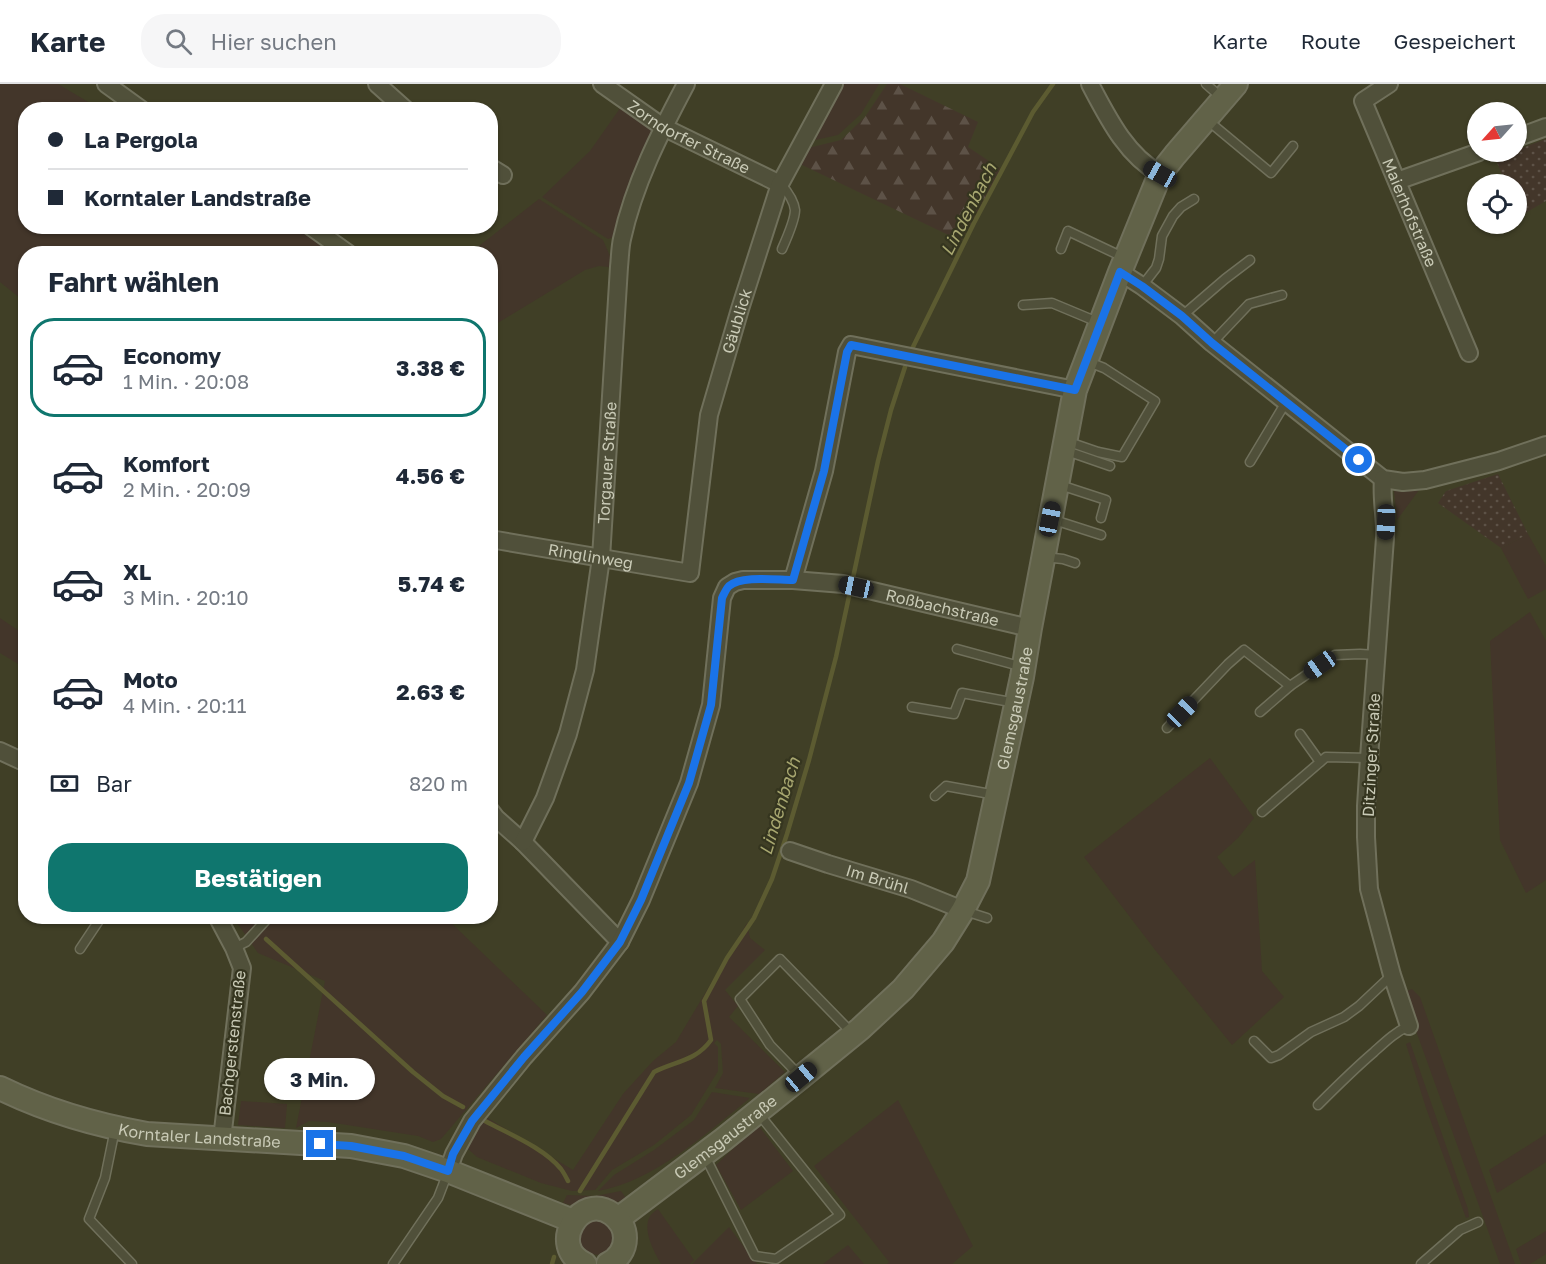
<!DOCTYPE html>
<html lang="de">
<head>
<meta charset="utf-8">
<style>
	:root { --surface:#fff; --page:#f6f6f7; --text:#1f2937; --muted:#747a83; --line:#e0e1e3; --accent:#0f766e }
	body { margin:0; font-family:"Golos Text",sans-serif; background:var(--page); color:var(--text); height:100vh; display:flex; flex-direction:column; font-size:22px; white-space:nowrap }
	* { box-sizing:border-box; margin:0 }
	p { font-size:20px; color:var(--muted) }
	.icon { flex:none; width:33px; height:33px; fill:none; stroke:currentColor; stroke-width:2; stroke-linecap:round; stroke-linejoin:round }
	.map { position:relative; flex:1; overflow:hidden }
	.drawer { position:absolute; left:18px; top:162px; width:480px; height:678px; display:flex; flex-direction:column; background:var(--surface); border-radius:24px; box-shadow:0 2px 4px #0004 }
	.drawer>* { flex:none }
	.guide { position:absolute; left:18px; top:18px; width:480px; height:132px; border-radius:24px; box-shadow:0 2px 4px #0004; display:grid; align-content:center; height:132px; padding:0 30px; background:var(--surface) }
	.needle { width:39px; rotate:243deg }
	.tools { position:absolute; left:1467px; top:18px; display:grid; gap:12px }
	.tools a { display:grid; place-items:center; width:60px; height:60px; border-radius:50%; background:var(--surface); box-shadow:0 2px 4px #0004; font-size:30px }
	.end { position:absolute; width:27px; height:27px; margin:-14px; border:8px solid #1a73e8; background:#fff; box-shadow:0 0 0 3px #fff }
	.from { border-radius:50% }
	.bubble { position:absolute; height:42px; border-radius:21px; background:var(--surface); box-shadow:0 2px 4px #0004; font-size:20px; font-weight:700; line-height:42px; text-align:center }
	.car { position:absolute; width:18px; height:36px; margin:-18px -9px; border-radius:8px; box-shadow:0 0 4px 2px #0007; background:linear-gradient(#222 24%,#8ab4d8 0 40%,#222 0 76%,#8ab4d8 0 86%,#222 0) }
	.guide b { display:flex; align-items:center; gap:21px; height:57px; font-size:22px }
	.guide b+b { border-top:2px solid var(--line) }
	.guide i { width:15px; height:15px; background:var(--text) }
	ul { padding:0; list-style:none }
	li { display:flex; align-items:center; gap:18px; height:99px; margin:0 12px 9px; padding:0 18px; border:3px solid transparent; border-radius:24px }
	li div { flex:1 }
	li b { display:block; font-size:22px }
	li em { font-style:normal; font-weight:700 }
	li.on { border-color:var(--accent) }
	li>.icon { width:54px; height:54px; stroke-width:1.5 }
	h2 { padding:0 30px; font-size:27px; line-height:72px }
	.pay { display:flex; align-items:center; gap:15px; height:66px; padding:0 30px; font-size:22px }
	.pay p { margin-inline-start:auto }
	.action { display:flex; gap:12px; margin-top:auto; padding:12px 30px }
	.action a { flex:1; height:69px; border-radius:24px; background:var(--accent); color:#fff; font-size:24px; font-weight:700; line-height:69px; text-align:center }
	header { display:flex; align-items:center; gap:36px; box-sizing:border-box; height:84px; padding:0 30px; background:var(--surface); border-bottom:2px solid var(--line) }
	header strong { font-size:28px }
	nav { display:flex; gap:33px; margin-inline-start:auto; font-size:21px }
	.search { width:420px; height:54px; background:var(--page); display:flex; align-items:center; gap:15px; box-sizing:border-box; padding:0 21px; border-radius:24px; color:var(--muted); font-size:22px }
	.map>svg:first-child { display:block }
</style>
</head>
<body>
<header>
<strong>Karte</strong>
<div class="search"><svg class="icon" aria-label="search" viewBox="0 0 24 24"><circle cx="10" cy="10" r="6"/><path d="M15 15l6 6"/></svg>Hier suchen</div>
<nav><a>Karte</a><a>Route</a><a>Gespeichert</a></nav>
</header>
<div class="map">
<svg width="1546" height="1180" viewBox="0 0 1546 1180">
	<defs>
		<pattern id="forest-firs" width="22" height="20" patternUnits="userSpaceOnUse" patternTransform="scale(1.5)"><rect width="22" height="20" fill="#43362a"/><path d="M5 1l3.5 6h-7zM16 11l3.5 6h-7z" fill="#5d5247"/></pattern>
		<pattern id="park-dots" width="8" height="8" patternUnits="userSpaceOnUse" patternTransform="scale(1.5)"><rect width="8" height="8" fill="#43362a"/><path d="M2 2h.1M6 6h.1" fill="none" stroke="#5d5247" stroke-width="1.8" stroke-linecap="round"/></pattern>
	</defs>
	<rect width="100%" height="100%" fill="#403f26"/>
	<g fill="#43362a">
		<path d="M0,0H58L100,25L26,26V142L297,143L337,169L26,170L25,218L0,198Z"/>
		<path d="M841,0H879L861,30L838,51L811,57Z"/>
		<path d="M623,20L656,43L619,151L608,155L542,113L590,67Z"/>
		<path d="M539,115L603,156L610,172L609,183L599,182L585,186L491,243L490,170L470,169Z"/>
		<path d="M1394,406H1419L1397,436Z"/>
		<path d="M1528,450L1546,482V505L1528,515L1501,464Z"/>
		<path d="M1530,528L1546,557V796L1526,809L1500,756L1490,557Z"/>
		<path d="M0,534L25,551V584L0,569Z"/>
		<path d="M1210,674L1254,734L1238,754L1217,773L1233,793L1255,776L1262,887L1284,913L1232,961L1156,867L1084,773Z"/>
		<path d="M233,833H445L547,931L441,1055L433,1058L418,1052L328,1038L309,1037L296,1044L325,897L258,869Z"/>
		<path d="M747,839L750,854L765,866L725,906L738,922L729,933L785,988L759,1010L715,1004L723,989L721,960L717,956L714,959L718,963V987L691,1031L654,1061L612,1086L595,1106L572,1107L541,1099L477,1073L468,1065L481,1038L486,1033L573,1086L623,1010L653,977L676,958Z"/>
		<path d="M1412,905L1420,913L1515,1180H1500L1415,944L1404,908Z"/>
		<path d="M1410,958L1468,1125L1469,1133L1466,1134L1426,1024L1406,960Z"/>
		<path d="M712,1008L750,1014C707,1049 653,1098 598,1107L614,1091L654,1066L694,1036Z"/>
		<path d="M898,1016L973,1162L952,1180H887L889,1178L814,1082Z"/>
		<path d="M241,1017L287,1020L285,1044L238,1041Z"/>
		<path d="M758,1041L793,1087L741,1126L716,1081Z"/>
		<path d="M1546,1050V1078L1497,1109L1489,1086Z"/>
		<path d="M621,1107L626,1114L613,1120L571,1121L563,1119L567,1111L595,1112Z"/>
		<path d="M658,1125L694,1176L690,1180H661C654,1168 642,1146 650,1132C652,1129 655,1127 658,1125Z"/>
		<path d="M591,1135H605L615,1147C615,1151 615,1157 614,1161C608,1176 583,1173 580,1157C579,1153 580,1148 581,1143Z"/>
		<path d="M729,1143L757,1180H692Z"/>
		<path d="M1546,1147V1170L1530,1180H1521L1516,1165Z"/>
		<path d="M848,1161L864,1180H823Z"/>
	</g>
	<path fill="url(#forest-firs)" d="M887,0H900L978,38L968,63L1001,85L961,157L800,80L808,64L841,56L865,33Z"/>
	<g fill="url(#park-dots)">
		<path d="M1546,55V117L1520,132L1517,124L1516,100H1506L1495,74L1513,68H1516L1517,66Z"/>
		<path d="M1498,390L1528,450L1501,464L1438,419L1446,407Z"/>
	</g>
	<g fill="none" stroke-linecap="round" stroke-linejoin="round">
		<g stroke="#5c5b31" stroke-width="4.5">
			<path d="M912,265L974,139L1033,28L1053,0"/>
			<path d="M266,855L413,988L443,1012L463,1023"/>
			<path d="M485,1037C509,1050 544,1064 561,1085C564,1089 566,1093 568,1097"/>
			<path d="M580,1107L654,988C676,977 696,977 711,956L704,917L727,874L754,834L772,795L787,750L809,676L836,573L878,377L891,326L905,283"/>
			<path d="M552,1180L554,1173"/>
		</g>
		<defs>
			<g id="lane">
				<path d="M1206,0L1223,15"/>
				<path d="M1206,35L1271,89L1293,62"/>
				<path d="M781,100C787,107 794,117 795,126C795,136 786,156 782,165"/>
				<path d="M1061,165L1068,147L1125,174"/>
				<path d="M1142,202L1156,184L1159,175L1162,152L1173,132L1181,123L1194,115"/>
				<path d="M1023,221L1052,219L1100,239"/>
				<path d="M1182,232L1225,195L1250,176"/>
				<path d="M1212,259L1249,220L1282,211"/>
				<path d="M1066,357L1098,368L1122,373L1155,317L1104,284L1086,277"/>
				<path d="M1064,366L1110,382"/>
				<path d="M1250,378L1286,318"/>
				<path d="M1057,400L1106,416L1101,434"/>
				<path d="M1051,435L1101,451"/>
				<path d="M1043,473L1063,475L1075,479"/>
				<path d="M957,565L1023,583"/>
				<path d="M912,623L954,630L962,609L1016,619"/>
				<path d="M1260,628L1290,602L1335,571L1360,570L1377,571"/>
				<path d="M1167,644L1228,580L1244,566L1290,602"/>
				<path d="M1300,650L1320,678"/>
				<path d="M935,712L946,702L996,711"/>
				<path d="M1262,728L1326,673L1369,674"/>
				<path d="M965,827L987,834"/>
				<path d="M234,864L246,858L268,834"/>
				<path d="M80,865L102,832"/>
				<path d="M1254,957L1271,974L1279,971L1311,948L1344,933L1359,922L1392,891"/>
				<path d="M800,992L770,961L740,915L780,875L853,950"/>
				<path d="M1318,1021C1336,1003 1354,985 1374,968C1385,958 1395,948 1409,942"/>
				<path d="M115,1045L105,1094L89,1135L132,1180"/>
				<path d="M704,1070L755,1172L776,1175L840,1131L759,1030"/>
				<path d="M393,1180L438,1114L448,1088"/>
				<path d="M1421,1180L1460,1146L1478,1138"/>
			</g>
			<g id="street">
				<path d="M106,0L142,26"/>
				<path d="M377,0L406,26"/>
				<path id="s1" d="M602,0L663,43L780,100"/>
				<path d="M1090,0C1108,34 1126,71 1160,90"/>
				<path id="s2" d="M1389,0L1363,17L1469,269"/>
				<path d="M1516,54L1546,43"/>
				<path d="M490,83L503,91"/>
				<path d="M1397,97L1479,68"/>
				<path d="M310,142L349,170"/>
				<path d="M1120,188L1142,202L1182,232L1212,259L1383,395L1403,398L1425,396L1499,377L1546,361"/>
				<path d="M1383,395C1381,415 1386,434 1385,454L1369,674L1366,722V753L1369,805L1392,891L1409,942"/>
				<path id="s3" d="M490,455L690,489L709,331L740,225L780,100L834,0"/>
				<path d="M793,496L824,387L847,268L851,261L1075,306"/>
				<path d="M0,667L26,679"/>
				<path d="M490,726L496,734L523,758L620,858"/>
				<path id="s4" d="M523,758L545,714L568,650L585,586L601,474L619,183C620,174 620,164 622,155C634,100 660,49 686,0"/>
				<path id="s5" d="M790,767L828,780L911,805L963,826"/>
				<path d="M217,832L234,864L242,884L222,1055"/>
				<path id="s6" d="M448,1087L454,1070L472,1037L524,973L582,908L620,858L641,816L689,699L711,621L722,514L727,503L735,498L743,496H793L843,500L1030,544"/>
			</g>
			<g id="secondary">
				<path id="s7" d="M0,1004C47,1027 95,1041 147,1050L351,1062L404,1072L448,1087L573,1137"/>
				<path id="s8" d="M618,1135L724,1055L801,993L860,945L903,905L943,858L963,826L978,797L1022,593L1030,544L1075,306L1120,188L1160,90L1175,71L1236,0"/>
				<path d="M585,1180C547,1163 580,1107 612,1130C620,1136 625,1144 625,1154C625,1166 618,1175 608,1180"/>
			</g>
		</defs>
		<use href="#lane" stroke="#70705b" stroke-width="11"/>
		<use href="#street" stroke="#70705b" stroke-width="20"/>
		<use href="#secondary" stroke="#70705b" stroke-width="26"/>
		<use href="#lane" stroke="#50503a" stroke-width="8"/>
		<use href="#street" stroke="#50503a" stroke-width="16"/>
		<use href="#secondary" stroke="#616248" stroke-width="22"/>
	</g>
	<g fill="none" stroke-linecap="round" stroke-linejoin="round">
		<path stroke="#1a73e8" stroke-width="8" d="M320,1060L351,1062L404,1072L448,1087L453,1070L472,1037L524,973L582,908L620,858L641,816L689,699L711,621L722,514C724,510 726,505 729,502C741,491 777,496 793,496L824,387L847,268L851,261L1075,306L1120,188L1142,202L1182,232L1212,259L1359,376"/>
	</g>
	<g text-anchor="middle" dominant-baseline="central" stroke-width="4.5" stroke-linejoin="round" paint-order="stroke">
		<g font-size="16" fill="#c9cab6" stroke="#35351f">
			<text stroke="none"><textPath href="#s1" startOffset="102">Zorndorfer Straße</textPath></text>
			<text stroke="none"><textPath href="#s2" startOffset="152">Maierhofstraße</textPath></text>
			<text stroke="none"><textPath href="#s3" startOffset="460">Gäublick</textPath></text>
			<text stroke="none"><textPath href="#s4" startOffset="392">Torgauer Straße</textPath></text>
			<text stroke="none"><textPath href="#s3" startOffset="102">Ringlinweg</textPath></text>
			<text stroke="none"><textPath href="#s6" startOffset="882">Roßbachstraße</textPath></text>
			<text stroke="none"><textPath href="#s8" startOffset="675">Glemsgaustraße</textPath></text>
			<text transform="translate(1371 671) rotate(-87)">Ditzinger Straße</text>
			<text stroke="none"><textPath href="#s5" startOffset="92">Im Brühl</textPath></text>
			<text transform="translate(232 959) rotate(-84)">Bachgerstenstraße</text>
			<text stroke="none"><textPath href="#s7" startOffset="207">Korntaler Landstraße</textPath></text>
			<text stroke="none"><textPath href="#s8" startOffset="135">Glemsgaustraße</textPath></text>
		</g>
		<g font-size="18" font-style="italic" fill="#a8a770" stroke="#35351f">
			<text transform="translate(968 125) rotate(-63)">Lindenbach</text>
			<text transform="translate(779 722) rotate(-73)">Lindenbach</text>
		</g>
	</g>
</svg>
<div class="tools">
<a><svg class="needle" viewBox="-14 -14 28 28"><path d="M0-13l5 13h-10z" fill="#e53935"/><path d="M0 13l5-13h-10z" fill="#747a83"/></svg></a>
<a><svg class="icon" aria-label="locate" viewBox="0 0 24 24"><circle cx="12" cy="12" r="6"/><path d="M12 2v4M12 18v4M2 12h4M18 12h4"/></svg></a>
</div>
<i class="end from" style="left:1359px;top:376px"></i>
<i class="end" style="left:320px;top:1060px"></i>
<div class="bubble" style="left:264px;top:974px;width:111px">3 Min.</div>
<i class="car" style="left:1160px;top:90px;rotate:299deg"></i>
<i class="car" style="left:1050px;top:435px;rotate:11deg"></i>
<i class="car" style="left:1386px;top:438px;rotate:182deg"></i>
<i class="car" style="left:856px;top:503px;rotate:282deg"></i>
<i class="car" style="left:1320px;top:581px;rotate:235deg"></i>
<i class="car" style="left:1182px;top:628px;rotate:44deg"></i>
<i class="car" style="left:801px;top:993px;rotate:50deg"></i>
<div class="guide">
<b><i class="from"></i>La Pergola</b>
<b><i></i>Korntaler Landstraße</b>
</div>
<section class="drawer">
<h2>Fahrt wählen</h2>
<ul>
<li class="on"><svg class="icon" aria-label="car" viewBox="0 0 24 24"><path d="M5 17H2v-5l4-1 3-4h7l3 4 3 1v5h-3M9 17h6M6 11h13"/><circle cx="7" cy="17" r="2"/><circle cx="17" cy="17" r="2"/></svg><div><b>Economy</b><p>1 Min. · 20:08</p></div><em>3.38 €</em></li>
<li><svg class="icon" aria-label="car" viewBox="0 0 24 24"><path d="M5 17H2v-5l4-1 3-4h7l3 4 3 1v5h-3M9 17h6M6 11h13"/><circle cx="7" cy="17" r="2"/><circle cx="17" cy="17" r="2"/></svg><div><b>Komfort</b><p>2 Min. · 20:09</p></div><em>4.56 €</em></li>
<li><svg class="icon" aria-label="car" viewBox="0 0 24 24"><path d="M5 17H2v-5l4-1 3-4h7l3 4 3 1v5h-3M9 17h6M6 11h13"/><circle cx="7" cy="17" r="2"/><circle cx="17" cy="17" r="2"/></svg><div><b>XL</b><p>3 Min. · 20:10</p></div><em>5.74 €</em></li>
<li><svg class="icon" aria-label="car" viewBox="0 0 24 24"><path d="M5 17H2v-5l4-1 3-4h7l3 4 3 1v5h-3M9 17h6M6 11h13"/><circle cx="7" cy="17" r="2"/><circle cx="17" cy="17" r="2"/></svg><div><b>Moto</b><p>4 Min. · 20:11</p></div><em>2.63 €</em></li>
</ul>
<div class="pay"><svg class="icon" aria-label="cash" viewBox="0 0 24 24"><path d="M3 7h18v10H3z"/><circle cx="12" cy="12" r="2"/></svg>Bar<p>820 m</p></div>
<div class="action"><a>Bestätigen</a></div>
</section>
</div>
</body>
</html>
